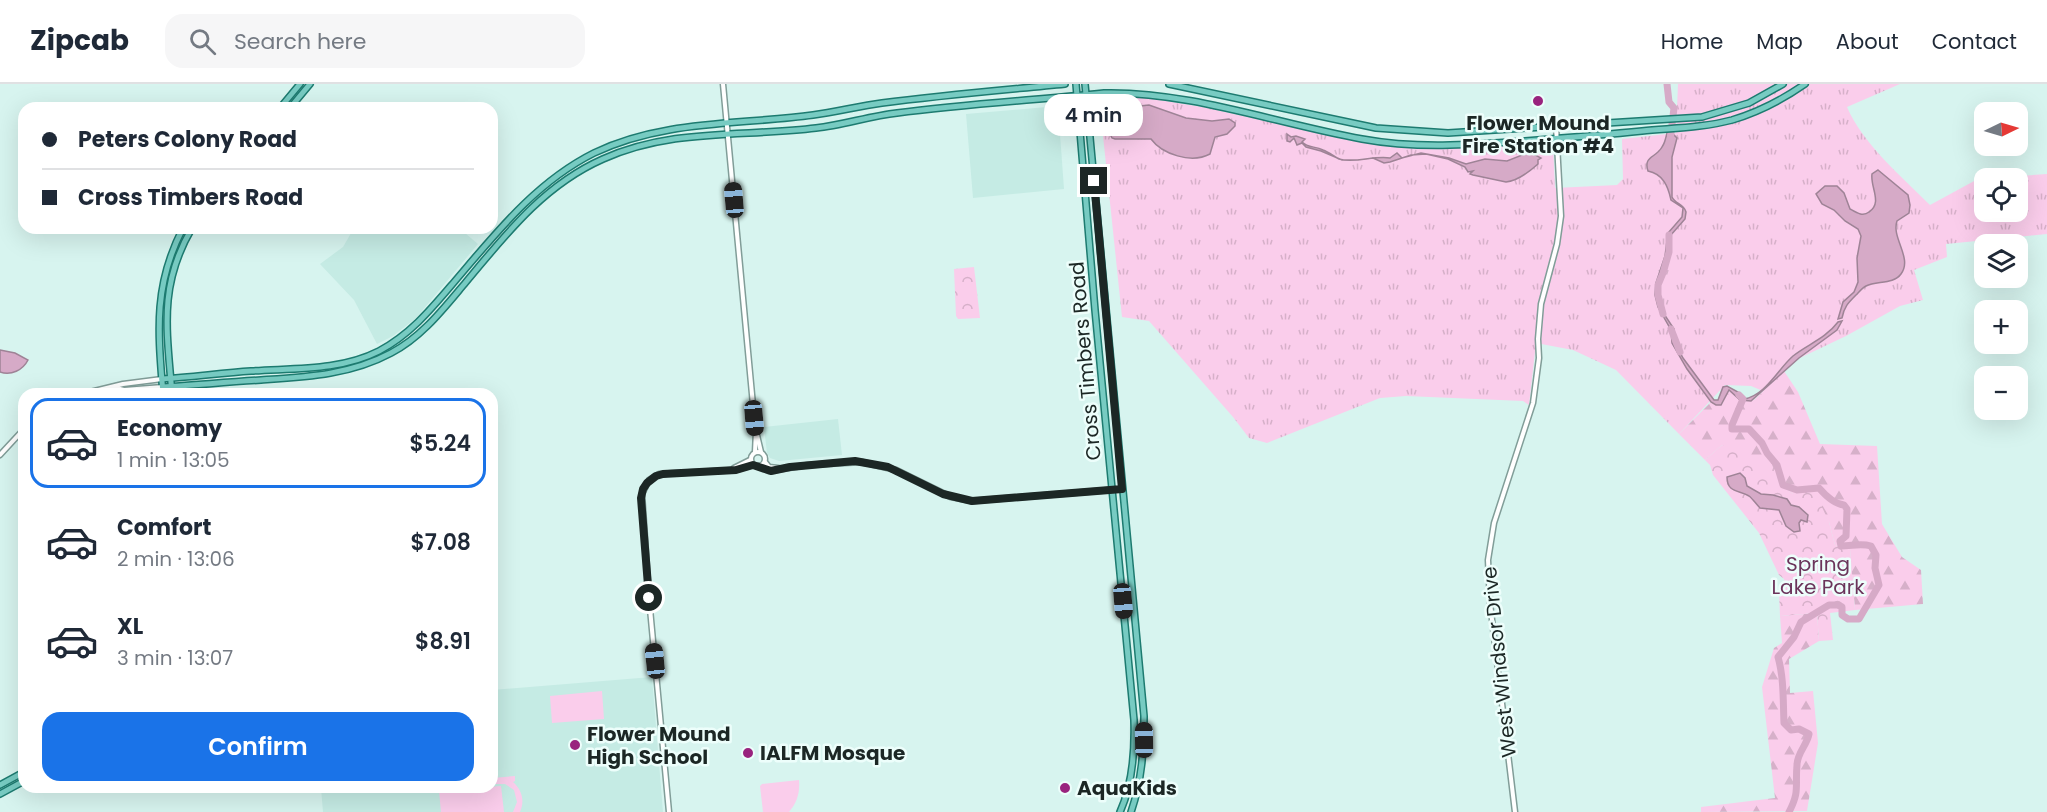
<!DOCTYPE html>
<html lang="en">
<head>
<meta charset="utf-8">
<style>
	:root { --surface:#fff; --page:#f6f6f7; --text:#1f2937; --muted:#747a83; --line:#e0e1e3; --accent:#1a73e8 }
	body { margin:0; font-family:Poppins,sans-serif; background:var(--page); color:var(--text); height:100vh; display:flex; flex-direction:column; font-size:22px; white-space:nowrap }
	* { box-sizing:border-box; margin:0 }
	p { font-size:20px; color:var(--muted) }
	.icon { flex:none; width:33px; height:33px; fill:none; stroke:currentColor; stroke-width:2; stroke-linecap:round; stroke-linejoin:round }
	.map { position:relative; flex:1; overflow:hidden }
	.side { position:absolute; left:18px; top:304px; width:480px; height:405px; display:flex; flex-direction:column; background:var(--surface); border-radius:18px; box-shadow:0 6px 24px #0002 }
	.side>* { flex:none }
	.top-card { position:absolute; left:18px; top:18px; width:480px; height:132px; border-radius:18px; box-shadow:0 6px 24px #0002; display:grid; align-content:center; height:132px; padding:0 24px; background:var(--surface) }
	.needle { width:39px; rotate:85deg }
	.controls { position:absolute; left:1974px; top:18px; display:grid; gap:12px }
	.controls a { display:grid; place-items:center; width:54px; height:54px; border-radius:12px; background:var(--surface); box-shadow:0 6px 24px #0002; font-size:30px }
	.end { position:absolute; width:27px; height:27px; margin:-14px; border:8px solid #1c2725; background:#fff; box-shadow:0 0 0 3px #fff }
	.from { border-radius:50% }
	.bubble { position:absolute; height:42px; border-radius:18px; background:var(--surface); box-shadow:0 6px 24px #0002; font-size:20px; font-weight:600; line-height:42px; text-align:center }
	.car { position:absolute; width:18px; height:36px; margin:-18px -9px; border-radius:8px; box-shadow:0 0 4px 2px #0007; background:linear-gradient(#222 24%,#8ab4d8 0 40%,#222 0 76%,#8ab4d8 0 86%,#222 0) }
	.top-card b { display:flex; align-items:center; gap:21px; height:57px; font-size:22px }
	.top-card b+b { border-top:2px solid var(--line) }
	.top-card i { width:15px; height:15px; background:var(--text) }
	ul { padding:10px 0 0; list-style:none }
	li { display:flex; align-items:center; gap:18px; height:90px; margin:0 12px 9px; padding:0 12px; border:3px solid transparent; border-radius:18px }
	li div { flex:1 }
	li b { display:block; font-size:22px }
	li em { font-style:normal; font-weight:600 }
	li.selected { border-color:var(--accent) }
	li>.icon { width:54px; height:54px; stroke-width:1.5 }
	.button { display:flex; gap:12px; margin-top:auto; padding:12px 24px }
	.button a { flex:1; height:69px; border-radius:18px; background:var(--accent); color:#fff; font-size:24px; font-weight:600; line-height:69px; text-align:center }
	header { display:flex; align-items:center; gap:36px; box-sizing:border-box; height:84px; padding:0 30px; background:var(--surface); border-bottom:2px solid var(--line) }
	header strong { font-size:28px }
	nav { display:flex; gap:33px; margin-inline-start:auto; font-size:21px }
	.search { width:420px; height:54px; background:var(--page); display:flex; align-items:center; gap:15px; box-sizing:border-box; padding:0 21px; border-radius:18px; color:var(--muted); font-size:22px }
	.map>svg:first-child { display:block }
</style>
</head>
<body>
<header>
<strong>Zipcab</strong>
<div class="search"><svg class="icon" aria-label="search" viewBox="0 0 24 24"><circle cx="10" cy="10" r="6"/><path d="M15 15l6 6"/></svg>Search here</div>
<nav><a>Home</a><a>Map</a><a>About</a><a>Contact</a></nav>
</header>
<div class="map">
<svg width="2047" height="728" viewBox="0 0 2047 728">
	<defs>
		<pattern id="grass-tufts" width="24" height="20" patternUnits="userSpaceOnUse" patternTransform="scale(1.5)"><rect width="24" height="20" fill="#facdeb"/><path d="M3 7l-1-3M5 7V3M7 7l1-3M15 17l-1-3M17 17v-4M19 17l1-3" fill="none" stroke="#d6b0c9"/></pattern>
		<pattern id="forest-firs" width="22" height="20" patternUnits="userSpaceOnUse" patternTransform="scale(1.5)"><rect width="22" height="20" fill="#facdeb"/><path d="M5 1l3.5 6h-7zM16 11l3.5 6h-7z" fill="#d6b0c9"/></pattern>
		<pattern id="park-crowns" width="20" height="18" patternUnits="userSpaceOnUse" patternTransform="scale(1.5)"><rect width="20" height="18" fill="#facdeb"/><path d="M2 6a3 3 0 1 1 6 0M12 15a3 3 0 1 1 6 0" fill="none" stroke="#d6b0c9"/></pattern>
	</defs>
	<rect width="100%" height="100%" fill="#d7f4ef"/>
	<g fill="#c5ebe4">
		<path d="M1058,22L1064,105L973,114L966,30Z"/>
		<path d="M354,144H459L478,160L416,234L393,252L377,260L354,216L320,180L343,163Z"/>
		<path d="M838,335L842,371L779,377L770,374L767,369L764,343Z"/>
		<path d="M652,593L663,728H323L321,704H492V606Z"/>
	</g>
	<path fill="url(#grass-tufts)" d="M1678,0H1900L1847,23C1863,60 1902,93 1930,121L1976,96L1984,95V128H2018V94H1991L2047,90V150L1946,160L1947,173L1914,186L1923,216L1900,222L1846,252L1785,281L1763,307L1751,302L1725,301L1679,350L1616,286L1573,266L1536,259L1529,321L1523,317L1406,312L1380,314L1267,359L1249,354L1233,333L1149,237L1122,233L1100,23L1123,14L1142,13L1208,24L1354,57L1411,64L1525,60L1553,61L1555,104L1617,101L1623,95L1622,55L1676,49Z"/>
	<g fill="url(#forest-firs)">
		<path d="M1784,287L1798,308L1820,360L1877,362L1882,440L1902,473L1921,486L1923,520L1855,526L1850,465L1835,461L1829,438L1793,410L1722,361L1705,376L1679,350L1711,318L1716,321L1722,320L1727,307L1733,308L1744,317L1754,316Z"/>
		<path d="M1817,529L1819,557L1789,575L1790,609L1813,607L1818,659L1807,727L1701,728V723L1775,714L1762,603L1774,564L1782,559L1780,532Z"/>
	</g>
	<g fill="url(#park-crowns)">
		<path d="M974,183L980,234L958,235L956,232L954,185Z"/>
		<path d="M1722,361L1772,380L1778,399L1793,410L1815,408L1829,438L1835,461L1850,465L1855,526L1830,529L1833,556L1819,557L1817,529L1780,532L1779,508L1786,503L1784,495L1779,491L1759,449L1713,391L1710,381L1705,376Z"/>
	</g>
	<g fill="#facdeb">
		<path d="M602,607L604,635L552,639L550,612Z"/>
		<path d="M515,692V697L513,698C522,706 525,717 520,728H513L517,718L514,706L505,700H492V694Z"/>
		<path d="M799,696C800,709 797,718 789,728H763L760,702L762,700Z"/>
		<path d="M501,702L504,728H441L439,707Z"/>
	</g>
	<g fill="#d6aac7" stroke="#9e8396" stroke-width="1.5">
		<path d="M1123,17L1130,23L1149,21L1186,34L1212,37L1229,35L1235,39V42L1227,50L1215,53L1210,70C1191,80 1162,70 1151,55H1115L1112,54C1104,40 1104,19 1123,17Z"/>
		<path d="M1667,49H1672L1677,54L1672,73V113C1675,120 1684,120 1686,128L1685,135L1670,152L1665,180L1657,199V206L1662,227L1674,245V257L1683,274L1714,316H1718L1723,303L1727,302L1738,308L1744,315C1765,312 1778,285 1793,272C1808,260 1825,255 1838,238L1842,237L1837,246L1799,274L1751,317L1740,316L1729,306L1721,321H1716L1711,318L1687,285L1672,259L1671,246L1658,223L1655,211L1656,199L1665,172L1668,149L1682,133L1683,124L1671,116C1668,102 1663,90 1648,87C1643,72 1656,74 1662,63C1665,59 1666,53 1667,49Z"/>
		<path d="M1287,50L1291,53L1296,52L1305,55L1302,58C1308,64 1315,62 1323,66C1329,68 1333,72 1339,75C1354,80 1374,71 1390,74L1397,69L1402,74L1421,69L1449,74L1466,80L1485,75L1507,77L1530,68L1541,74L1538,76V80C1529,88 1517,97 1506,98L1473,91L1470,90L1473,87L1468,88L1465,83L1448,75L1426,70L1411,71L1390,78L1384,79L1373,74L1358,76H1342L1321,67L1306,63L1302,59L1297,61L1294,54L1290,58L1287,57Z"/>
		<path d="M1878,86L1908,111L1910,121L1909,129L1897,137C1891,154 1913,174 1901,190C1894,200 1877,197 1866,202C1862,204 1859,208 1856,211C1848,219 1844,223 1842,234L1838,235L1843,218L1854,208L1858,198L1857,174L1861,152L1858,145L1845,137L1834,126L1822,120L1816,110L1825,102H1837L1844,109L1850,125C1857,129 1863,133 1869,128C1883,119 1870,103 1872,90Z"/>
		<path d="M0,266L15,269L28,276C23,286 11,292 0,288Z"/>
		<path d="M1740,389L1745,394L1747,402L1761,410L1773,411L1787,415L1791,421L1799,423L1808,431L1807,438L1801,436L1799,439L1800,447L1794,448L1786,442L1779,426L1760,424C1756,420 1753,415 1749,412C1739,406 1727,409 1727,393Z"/>
	</g>
	<g fill="none" stroke-linecap="round" stroke-linejoin="round">
		<g stroke="#d6aac7" stroke-width="7">
			<path d="M1667,0L1669,18L1674,24L1670,57"/>
			<path d="M1663,230L1658,211V201L1663,189L1669,168V151"/>
			<path d="M1671,245L1680,268"/>
			<path d="M1739,311L1743,315L1732,341V345H1749L1762,359L1767,369L1777,381L1783,401L1797,406L1819,404C1825,411 1834,420 1844,421L1847,425L1846,452L1840,457L1841,462C1852,462 1861,459 1871,462L1876,471L1875,484L1879,501L1859,535H1848L1842,531V523L1838,521H1829L1801,538L1794,553L1778,573C1784,594 1783,617 1784,639L1791,646L1799,645L1809,650C1807,661 1797,669 1797,681C1795,703 1800,707 1789,728"/>
		</g>
		<defs>
			<g id="minor">
				<path d="M723,0L753,321L756,347L755,368"/>
				<path d="M112,303L124,306L163,303"/>
				<path d="M82,310L123,300L162,295"/>
				<path d="M756,347L761,368"/>
				<circle cx="758" cy="375" r="7"/>
				<path d="M0,371L24,345"/>
				<path d="M765,378L769,383L778,384"/>
				<path d="M759,382L769,387L808,381L862,378L896,386L951,413L972,417L1122,405"/>
				<path d="M734,384L750,376"/>
				<path d="M669,728L649,514L642,410L649,396L659,390L736,386L753,381"/>
				<path d="M1515,728L1490,519L1488,476L1494,439L1533,319L1539,274L1538,255L1541,220L1557,160L1561,132L1556,42"/>
			</g>
			<g id="major">
				<path d="M1076,0L1095,226L1134,636C1135,667 1133,699 1120,728"/>
				<path d="M1085,0L1144,632C1144,665 1142,696 1131,728"/>
				<path d="M1169,0L1376,44L1448,49L1702,33L1749,19L1783,0"/>
				<path d="M280,24L300,0"/>
				<path d="M290,24L310,0"/>
				<path d="M162,295C192,293 222,289 251,287C293,284 340,287 379,267C411,250 432,224 455,197C496,149 536,98 594,69C662,36 739,41 813,31C836,28 859,22 882,19C943,11 1004,6 1065,0"/>
				<path d="M163,303C195,301 228,298 261,296C306,293 350,291 391,269C422,253 444,224 466,198C506,150 544,101 603,75C672,44 743,53 816,44C843,41 870,32 897,29C966,20 1035,16 1104,9C1189,7 1278,40 1362,55C1416,65 1470,61 1525,57C1564,54 1603,51 1642,47C1672,44 1702,44 1732,36C1759,28 1782,16 1805,0"/>
				<path d="M163,310C158,248 153,202 183,144"/>
				<path d="M172,310C167,247 158,202 192,144"/>
				<path d="M0,701L24,688"/>
				<path d="M0,710L24,697"/>
			</g>
		</defs>
		<use href="#minor" stroke="#819d98" stroke-width="7"/>
		<use href="#major" stroke="#1d7b70" stroke-width="8"/>
		<use href="#minor" stroke="#fff" stroke-width="4"/>
		<use href="#major" stroke="#77cbc2" stroke-width="5"/>
	</g>
	<g fill="none" stroke-linecap="round" stroke-linejoin="round">
		<path stroke="#1c2725" stroke-width="8" d="M649,514L641,414L643,405L647,399L656,392L663,390L736,386L753,381L771,387L790,383L855,377L888,383L943,410L972,417L1122,405L1094,97"/>
	</g>
	<g fill="#99237e" stroke="#edfefb" stroke-width="2">
		<circle cx="1538" cy="17" r="6"/>
		<circle cx="575" cy="661" r="6"/>
		<circle cx="748" cy="669" r="6"/>
		<circle cx="1065" cy="704" r="6"/>
	</g>
	<g text-anchor="middle" dominant-baseline="central" stroke-width="5" stroke-linejoin="round" paint-order="stroke">
		<g font-size="20" font-weight="bold" fill="#1c2725" stroke="#edfefb" text-anchor="start">
			<text x="1538" y="39" text-anchor="middle">Flower Mound<tspan x="1538" dy="23">Fire Station #4</tspan></text>
			<text x="587" y="650">Flower Mound<tspan x="587" dy="23">High School</tspan></text>
			<text x="760" y="669">IALFM Mosque</text>
			<text x="1077" y="704">AquaKids</text>
		</g>
		<g font-size="20" fill="#1c2725" stroke="#edfefb">
			<text transform="translate(1085 277) rotate(-95)">Cross Timbers Road</text>
			<text transform="translate(1499 578) rotate(-96)">West Windsor Drive</text>
		</g>
		<g font-size="20" fill="#6b345b" stroke="#edfefb">
			<text x="1818" y="480">Spring<tspan x="1818" dy="23">Lake Park</tspan></text>
		</g>
	</g>
</svg>
<div class="controls">
<a><svg class="needle" viewBox="-14 -14 28 28"><path d="M0-13l5 13h-10z" fill="#e53935"/><path d="M0 13l5-13h-10z" fill="#747a83"/></svg></a>
<a><svg class="icon" aria-label="locate" viewBox="0 0 24 24"><circle cx="12" cy="12" r="6"/><path d="M12 2v4M12 18v4M2 12h4M18 12h4"/></svg></a>
<a><svg class="icon" aria-label="layers" viewBox="0 0 24 24"><path d="M12 4l9 5-9 5-9-5zM3 14l9 5 9-5"/></svg></a>
<a>+</a>
<a>−</a>
</div>
<i class="end from" style="left:649px;top:514px"></i>
<i class="end" style="left:1094px;top:97px"></i>
<div class="bubble" style="left:1044px;top:10px;width:99px">4 min</div>
<i class="car" style="left:734px;top:116px;rotate:355deg"></i>
<i class="car" style="left:754px;top:334px;rotate:175deg"></i>
<i class="car" style="left:1123px;top:517px;rotate:175deg"></i>
<i class="car" style="left:655px;top:577px;rotate:354deg"></i>
<i class="car" style="left:1144px;top:656px;rotate:359deg"></i>
<div class="top-card">
<b><i class="from"></i>Peters Colony Road</b>
<b><i></i>Cross Timbers Road</b>
</div>
<section class="side">
<ul>
<li class="selected"><svg class="icon" aria-label="car" viewBox="0 0 24 24"><path d="M5 17H2v-5l4-1 3-4h7l3 4 3 1v5h-3M9 17h6M6 11h13"/><circle cx="7" cy="17" r="2"/><circle cx="17" cy="17" r="2"/></svg><div><b>Economy</b><p>1 min · 13:05</p></div><em>$5.24</em></li>
<li><svg class="icon" aria-label="car" viewBox="0 0 24 24"><path d="M5 17H2v-5l4-1 3-4h7l3 4 3 1v5h-3M9 17h6M6 11h13"/><circle cx="7" cy="17" r="2"/><circle cx="17" cy="17" r="2"/></svg><div><b>Comfort</b><p>2 min · 13:06</p></div><em>$7.08</em></li>
<li><svg class="icon" aria-label="car" viewBox="0 0 24 24"><path d="M5 17H2v-5l4-1 3-4h7l3 4 3 1v5h-3M9 17h6M6 11h13"/><circle cx="7" cy="17" r="2"/><circle cx="17" cy="17" r="2"/></svg><div><b>XL</b><p>3 min · 13:07</p></div><em>$8.91</em></li>
</ul>
<div class="button"><a>Confirm</a></div>
</section>
</div>
</body>
</html>
